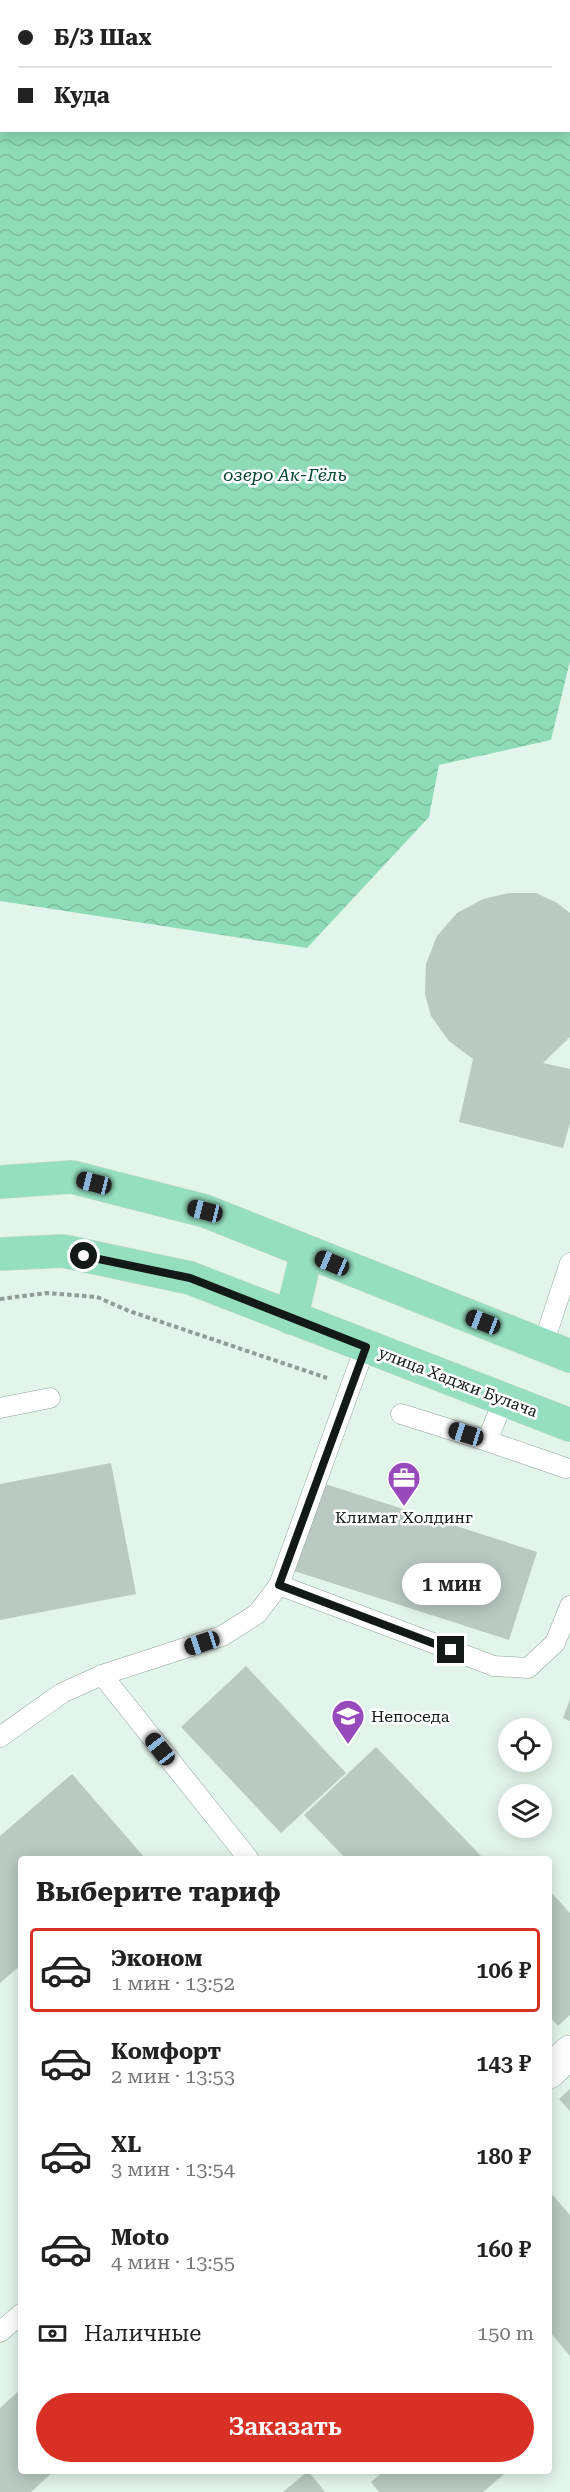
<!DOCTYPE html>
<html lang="ru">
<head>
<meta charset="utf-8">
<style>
	:root { --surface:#fff; --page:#f2f2f2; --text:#222; --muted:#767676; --line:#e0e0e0; --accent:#d93025 }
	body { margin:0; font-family:"Roboto Serif",serif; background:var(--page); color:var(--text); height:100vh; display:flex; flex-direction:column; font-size:22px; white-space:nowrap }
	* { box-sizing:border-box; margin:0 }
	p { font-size:20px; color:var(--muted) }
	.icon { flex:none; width:33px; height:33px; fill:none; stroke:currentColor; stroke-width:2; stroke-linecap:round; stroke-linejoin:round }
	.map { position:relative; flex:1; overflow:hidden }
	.sheet { position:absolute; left:18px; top:1856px; width:534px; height:618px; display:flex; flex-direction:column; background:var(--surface); border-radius:6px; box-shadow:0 3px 15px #0003 }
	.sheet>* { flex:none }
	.banner { position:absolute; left:0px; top:0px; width:570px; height:132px; box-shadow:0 3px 15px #0003; display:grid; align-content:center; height:132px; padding:0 18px; background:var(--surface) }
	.fabs { position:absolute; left:498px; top:1718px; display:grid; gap:12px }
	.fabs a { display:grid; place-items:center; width:54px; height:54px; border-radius:50%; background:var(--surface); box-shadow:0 3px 15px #0003; font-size:30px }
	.end { position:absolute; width:27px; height:27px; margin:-14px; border:8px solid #131916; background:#fff; box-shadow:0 0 0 3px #fff }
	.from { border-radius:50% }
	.bubble { position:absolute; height:42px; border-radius:21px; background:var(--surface); box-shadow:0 3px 15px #0003; font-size:20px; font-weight:600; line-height:42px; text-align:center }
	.car { position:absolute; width:18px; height:36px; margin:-18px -9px; border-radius:8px; box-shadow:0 0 4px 2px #0007; background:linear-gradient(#222 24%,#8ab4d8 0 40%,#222 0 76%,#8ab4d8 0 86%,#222 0) }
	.banner b { display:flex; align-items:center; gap:21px; height:57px; font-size:22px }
	.banner b+b { border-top:2px solid var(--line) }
	.banner i { width:15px; height:15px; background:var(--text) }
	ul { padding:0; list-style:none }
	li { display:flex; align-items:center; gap:18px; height:84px; margin:0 12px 9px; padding:0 6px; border:3px solid transparent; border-radius:6px }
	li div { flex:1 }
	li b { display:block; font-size:22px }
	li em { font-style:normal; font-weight:600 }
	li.current { border-color:var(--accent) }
	li>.icon { width:54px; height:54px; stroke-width:1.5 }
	h2 { padding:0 18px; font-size:27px; line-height:72px }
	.pay { display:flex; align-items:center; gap:15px; height:66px; padding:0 18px; font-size:22px }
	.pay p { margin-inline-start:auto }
	.button { display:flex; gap:12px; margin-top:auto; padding:12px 18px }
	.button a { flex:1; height:69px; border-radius:36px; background:var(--accent); color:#fff; font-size:24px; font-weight:600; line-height:69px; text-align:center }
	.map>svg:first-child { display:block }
</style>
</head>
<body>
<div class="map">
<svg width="570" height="2492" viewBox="0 0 570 2492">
	<defs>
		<pattern id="water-waves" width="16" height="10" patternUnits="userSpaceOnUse" patternTransform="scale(1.5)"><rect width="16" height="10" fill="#8edcb7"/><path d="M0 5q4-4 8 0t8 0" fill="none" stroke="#7abc9d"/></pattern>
	</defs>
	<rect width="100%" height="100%" fill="#e2f5eb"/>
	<path fill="url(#water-waves)" fill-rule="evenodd" d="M0,0H570V661L551,740L439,765L429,817L307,948L0,901ZM2,2H568V130H2Z"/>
	<g fill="#b8cac1">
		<path d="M509,893H536L557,903L570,913V1037L543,1063L570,1069V1123L563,1148L459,1122L473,1059L449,1041L431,1016L425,994L426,964L437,936L457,913L483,899Z"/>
		<path d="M111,1463L136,1594L0,1620V1484Z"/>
		<path d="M319,1482L537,1552L509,1640L291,1570Z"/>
		<path d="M246,1666L346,1773L281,1833L181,1727Z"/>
		<path d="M570,1699V1721L563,1718Z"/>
		<path d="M376,1747L483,1858H345L304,1815Z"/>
		<path d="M72,1774L145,1858H21V1965L0,1983V1836Z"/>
		<path d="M549,1890L570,1913V2015L558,2026L549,2016Z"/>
		<path d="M570,2089V2111L559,2099Z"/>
		<path d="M549,2191L570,2215V2356L549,2331Z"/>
		<path d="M21,2389V2470H55L31,2492H0V2408Z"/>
		<path d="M385,2470H509L483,2492H379L371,2482Z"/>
		<path d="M308,2471L325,2492H283Z"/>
	</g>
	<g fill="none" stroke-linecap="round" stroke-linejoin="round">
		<defs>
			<g id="service">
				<path d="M543,1345L570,1263"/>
				<path d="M0,1408L50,1398"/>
				<path d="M401,1414L487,1441L504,1399"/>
				<path d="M487,1441L566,1468"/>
				<path d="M279,1585L494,1666L528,1668L555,1643L570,1606"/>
				<path d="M102,1675L248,1858"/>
				<path d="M0,1737L62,1693L102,1675L222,1636L257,1614L279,1585L365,1347"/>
				<path d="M0,2332L21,2314"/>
			</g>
			<path id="minor" d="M549,2072L570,2052"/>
			<g id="primary">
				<path d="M0,1182L72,1177L205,1211L570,1356"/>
				<path d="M0,1254L63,1251L190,1278L570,1425"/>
				<path d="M291,1318L307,1252"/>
			</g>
		</defs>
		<use href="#service" stroke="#92a49a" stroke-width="21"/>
		<use href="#minor" stroke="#92a49a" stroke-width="34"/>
		<use href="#primary" stroke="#d5d6d5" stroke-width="34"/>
		<path stroke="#8f9d96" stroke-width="4" stroke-dasharray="4.5 3" stroke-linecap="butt" d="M0,1299L47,1293L97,1297L129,1311L327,1378"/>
		<use href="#service" stroke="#fff" stroke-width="20"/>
		<use href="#minor" stroke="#fff" stroke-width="33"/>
		<use href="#primary" stroke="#95dfc1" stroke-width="33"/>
	</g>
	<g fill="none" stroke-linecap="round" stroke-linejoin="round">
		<path stroke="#131916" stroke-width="8" d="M84,1256L190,1278L366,1347L279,1585L451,1650"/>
	</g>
	<defs>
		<symbol id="office-pin" viewBox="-11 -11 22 30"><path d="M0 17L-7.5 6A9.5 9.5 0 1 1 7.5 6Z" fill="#964abb" stroke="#fff"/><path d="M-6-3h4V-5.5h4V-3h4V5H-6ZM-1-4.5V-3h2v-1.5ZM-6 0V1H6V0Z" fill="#fff"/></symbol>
		<symbol id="school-pin" viewBox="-11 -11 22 30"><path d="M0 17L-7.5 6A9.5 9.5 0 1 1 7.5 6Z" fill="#964abb" stroke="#fff"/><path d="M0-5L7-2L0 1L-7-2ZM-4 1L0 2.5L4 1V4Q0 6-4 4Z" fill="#fff"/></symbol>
	</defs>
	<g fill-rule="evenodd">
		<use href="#office-pin" x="385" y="1459" width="38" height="52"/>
		<use href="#school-pin" x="329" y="1697" width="38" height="52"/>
	</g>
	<g text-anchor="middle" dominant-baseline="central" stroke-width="5" stroke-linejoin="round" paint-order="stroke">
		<g font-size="16" fill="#131916" stroke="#fff">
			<text transform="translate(458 1382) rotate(21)">улица Хаджи Булача</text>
		</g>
		<g font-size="16" fill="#131916" stroke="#fff">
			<text x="404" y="1517">Климат Холдинг</text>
			<text x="371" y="1716" text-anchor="start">Непоседа</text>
		</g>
		<g font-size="18" font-style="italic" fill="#064831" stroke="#fff">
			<text x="285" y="474">озеро Ак-Гёль</text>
		</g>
	</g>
</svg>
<div class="fabs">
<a><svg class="icon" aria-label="locate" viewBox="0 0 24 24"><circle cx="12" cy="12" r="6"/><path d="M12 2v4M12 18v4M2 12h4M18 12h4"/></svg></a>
<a><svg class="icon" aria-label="layers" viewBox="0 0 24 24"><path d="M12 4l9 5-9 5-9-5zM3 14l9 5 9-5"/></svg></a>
</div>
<i class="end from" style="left:84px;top:1256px"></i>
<i class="end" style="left:451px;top:1650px"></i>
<div class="bubble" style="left:402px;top:1563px;width:99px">1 мин</div>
<i class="car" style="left:94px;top:1183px;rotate:284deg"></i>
<i class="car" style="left:205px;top:1211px;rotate:284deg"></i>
<i class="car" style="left:332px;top:1263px;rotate:293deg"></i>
<i class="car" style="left:483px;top:1322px;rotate:291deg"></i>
<i class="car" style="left:466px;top:1434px;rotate:287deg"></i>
<i class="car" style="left:202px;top:1643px;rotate:252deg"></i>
<i class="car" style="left:160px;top:1749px;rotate:322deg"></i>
<div class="banner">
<b><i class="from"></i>Б/З Шах</b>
<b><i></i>Куда</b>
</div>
<section class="sheet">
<h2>Выберите тариф</h2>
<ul>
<li class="current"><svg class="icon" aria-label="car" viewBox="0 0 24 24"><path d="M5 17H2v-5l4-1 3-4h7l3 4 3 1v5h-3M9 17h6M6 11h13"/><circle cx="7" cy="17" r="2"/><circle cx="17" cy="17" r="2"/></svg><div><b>Эконом</b><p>1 мин · 13:52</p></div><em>106 ₽</em></li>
<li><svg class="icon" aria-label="car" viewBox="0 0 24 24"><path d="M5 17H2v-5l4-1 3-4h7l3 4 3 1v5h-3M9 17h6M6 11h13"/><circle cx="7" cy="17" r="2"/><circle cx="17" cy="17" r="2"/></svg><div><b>Комфорт</b><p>2 мин · 13:53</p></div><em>143 ₽</em></li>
<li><svg class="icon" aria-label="car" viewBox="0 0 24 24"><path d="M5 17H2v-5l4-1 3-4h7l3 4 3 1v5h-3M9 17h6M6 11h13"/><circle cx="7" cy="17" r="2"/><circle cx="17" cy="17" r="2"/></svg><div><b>XL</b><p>3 мин · 13:54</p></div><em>180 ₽</em></li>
<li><svg class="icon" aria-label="car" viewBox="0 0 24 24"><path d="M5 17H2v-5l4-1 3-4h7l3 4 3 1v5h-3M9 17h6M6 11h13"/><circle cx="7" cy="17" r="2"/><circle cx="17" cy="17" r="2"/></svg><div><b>Moto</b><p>4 мин · 13:55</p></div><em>160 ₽</em></li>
</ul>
<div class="pay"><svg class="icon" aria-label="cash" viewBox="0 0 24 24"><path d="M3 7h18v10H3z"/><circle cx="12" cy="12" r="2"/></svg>Наличные<p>150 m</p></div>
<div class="button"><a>Заказать</a></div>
</section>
</div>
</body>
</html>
